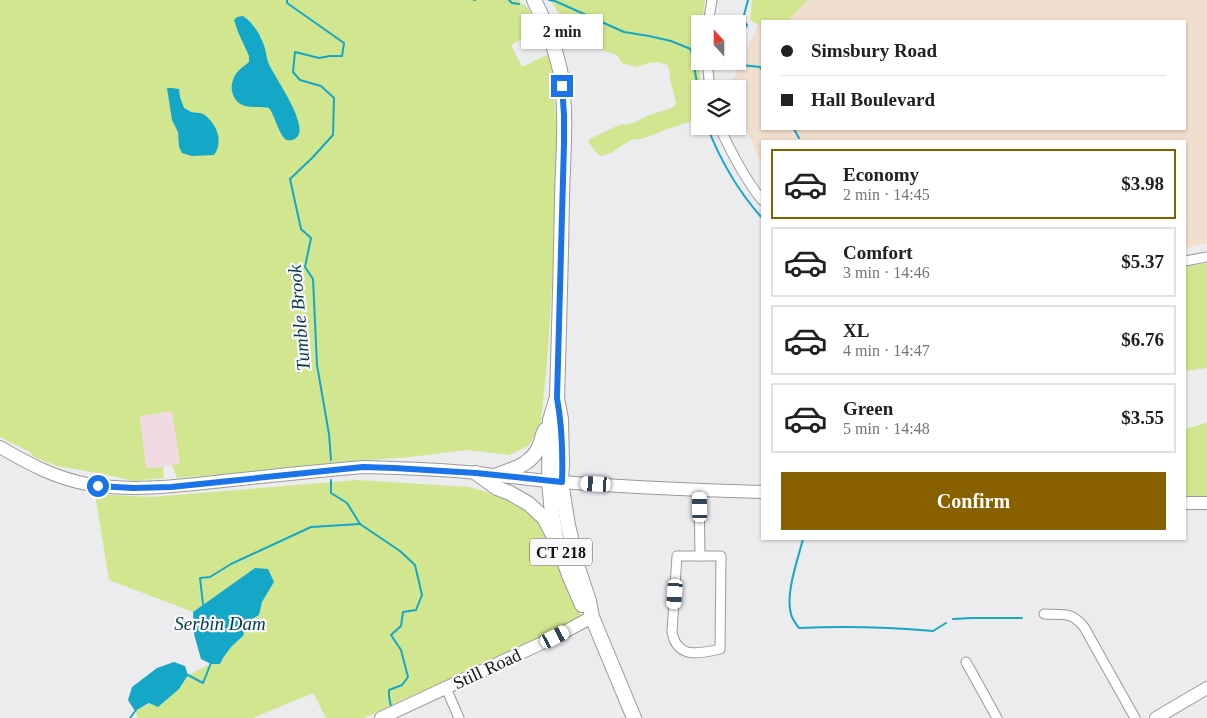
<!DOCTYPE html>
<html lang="en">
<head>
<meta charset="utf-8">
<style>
	:root { --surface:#fff; --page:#f6f6f6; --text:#202124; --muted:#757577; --line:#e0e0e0; --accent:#896000 }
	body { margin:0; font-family:"Times New Roman",serif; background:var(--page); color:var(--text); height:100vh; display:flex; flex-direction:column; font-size:19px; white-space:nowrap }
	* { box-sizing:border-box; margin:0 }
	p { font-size:16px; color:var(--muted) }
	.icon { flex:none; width:28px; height:28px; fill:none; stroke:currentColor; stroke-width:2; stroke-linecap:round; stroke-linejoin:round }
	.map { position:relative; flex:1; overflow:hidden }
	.sheet { position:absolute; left:761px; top:140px; width:425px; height:400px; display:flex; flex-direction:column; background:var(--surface); border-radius:0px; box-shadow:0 1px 4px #0004 }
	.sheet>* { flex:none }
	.hud { position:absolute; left:761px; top:20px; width:425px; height:110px; border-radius:0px; box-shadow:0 1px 4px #0004; display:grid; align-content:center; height:110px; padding:0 20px; background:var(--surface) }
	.needle { width:32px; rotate:339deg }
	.fabs { position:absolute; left:691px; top:15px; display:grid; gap:10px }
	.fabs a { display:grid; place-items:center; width:55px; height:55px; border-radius:0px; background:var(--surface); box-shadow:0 1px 4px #0004; font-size:25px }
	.end { position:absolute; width:22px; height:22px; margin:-11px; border:6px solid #1a73e8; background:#fff; box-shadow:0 0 0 2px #fff }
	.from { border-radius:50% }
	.bubble { position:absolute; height:35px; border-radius:0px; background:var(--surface); box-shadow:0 1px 4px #0004; font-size:16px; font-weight:700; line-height:35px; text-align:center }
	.car { position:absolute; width:15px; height:30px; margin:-15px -8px; border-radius:6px; box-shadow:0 0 4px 1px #0007; background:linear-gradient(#fff 24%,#345 0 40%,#fff 0 76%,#345 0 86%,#fff 0) }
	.hud b { display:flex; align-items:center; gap:18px; height:48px; font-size:19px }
	.hud b+b { border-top:1px solid var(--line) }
	.hud i { width:12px; height:12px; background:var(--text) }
	ul { padding:9px 0 0; list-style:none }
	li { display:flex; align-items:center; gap:15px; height:70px; margin:0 10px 8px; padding:0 10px; border:2px solid var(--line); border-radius:0px }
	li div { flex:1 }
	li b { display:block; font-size:19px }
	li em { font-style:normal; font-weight:700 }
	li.active { border-color:var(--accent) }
	li>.icon { width:45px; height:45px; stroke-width:1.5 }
	.action { display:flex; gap:10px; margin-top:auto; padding:10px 20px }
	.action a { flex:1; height:58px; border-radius:0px; background:var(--accent); color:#fff; font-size:20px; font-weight:700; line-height:58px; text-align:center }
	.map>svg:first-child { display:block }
</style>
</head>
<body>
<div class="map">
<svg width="1207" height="718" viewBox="0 0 1207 718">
	<rect width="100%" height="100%" fill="#ecebee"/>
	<path fill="#f0dece" d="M787,0H1207V243L1185,248V141H762V166L738,108V89H730V88L757,27L762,22V129H1185V21H764Z"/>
	<path fill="#f2dae5" d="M173,411L180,465L146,469L140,415Z"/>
	<g fill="#d1e68f">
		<path d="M0,0H519L521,3L528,8L535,21L520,40L511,45L522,67L551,53L556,121V154L553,270L547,363L540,430L528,446L509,455L467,450L410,457L340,462L233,474L177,478L172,465L180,464L172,411L140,416L146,468L163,467L164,478L134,481L98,473L57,466L34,457L30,452L0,437Z"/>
		<path d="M550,0H705L702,24H700V117L695,120L664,130L655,134L641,139L631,140L611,153L601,156L597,153L588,142L591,138L605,132L619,125L634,123L647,116L674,107L676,102L670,79L669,69L667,65L658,62L649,63L636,67L622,63L617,55L602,50L593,40L570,36L560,15Z"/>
		<path d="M752,0H808L787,21H762V27L750,20Z"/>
		<path d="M1207,263V368L1185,371V267Z"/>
		<path d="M1207,423V496H1185V429Z"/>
		<path d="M358,480L469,487L516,501L543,527L581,616L547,634L364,718H326L313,693L253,718H138L135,711L179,689L188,675L211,664H220L223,658L231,647L243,636L247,622L259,615L262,602L274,582L216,596L193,612L109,580L95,494L151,497Z"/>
	</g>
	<g fill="#15a7c7">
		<path d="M243,16C252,22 259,32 263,43C266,49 266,56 268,62C274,77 307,121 298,136C295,140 289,142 285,139C278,132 275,116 269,108C261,106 253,108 245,106C234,103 229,90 233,80C235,72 243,67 249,62V56L238,32L234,20L237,17Z"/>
		<path d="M167,88H172L179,89L180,97L184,108C187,109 189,111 191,112C195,113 199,112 203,114C217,123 224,142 214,155L192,156L182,153L179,147L178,132L172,120Z"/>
		<path d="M255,568L268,569L274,582L262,602L259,615L247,622L243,636L231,647L223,658L220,664H211L201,659L194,634L193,612Z"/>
		<path d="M174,662L185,666L188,675L179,689L158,707L149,703L135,711L128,700L132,687L157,668Z"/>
	</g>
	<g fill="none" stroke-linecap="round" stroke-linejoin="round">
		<g stroke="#15a7c7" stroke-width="2">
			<path d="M287,0V3L344,43L342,56H330L319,58L295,52L293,72L300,80L321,86L334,98L333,135L312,158L290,179L301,229L311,238L305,267L313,279L317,365L329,434L331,460"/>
			<path d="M474,0H475"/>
			<path d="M509,0L512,3L519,4"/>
			<path d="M549,0L555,1L624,32L649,36L671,41L698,52"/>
			<path d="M738,41L747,25L743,19L748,0"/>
			<path d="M691,50L700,99"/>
			<path d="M734,61L741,65L760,67L762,70"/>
			<path d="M707,126C720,160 738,191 762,218"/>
			<path d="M794,129L799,138"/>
			<path d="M331,480V493L347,503L360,524L400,551L415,565L422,595L416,610L403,612L401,626L391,635L401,650L408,677L402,685L389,690V696L391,707"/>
			<path d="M803,539C798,559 785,594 791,614C792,619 796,624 799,628C844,626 888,627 933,631L946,623"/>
			<path d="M203,604L200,578L210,577L231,564L311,527L360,524"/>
			<path d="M953,619L972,618H1022"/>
			<path d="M188,675L203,683L211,663"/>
			<path d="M130,718L136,710"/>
		</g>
		<defs>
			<g id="street">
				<path d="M708,24L712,0"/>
				<path d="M707,61L710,89"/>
				<path d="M719,126C731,152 744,178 762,200"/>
				<path d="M1185,261L1207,257"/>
				<path d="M699,491L700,556"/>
				<path d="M677,556H721L720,649C699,654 677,659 672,632Z"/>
				<path d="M1044,614C1063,615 1071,611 1084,627L1135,718"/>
				<path d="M966,662L997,718"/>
				<path d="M446,688L459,718"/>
			</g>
			<g id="secondary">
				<path d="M0,447C27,463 55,478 87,484C132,492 178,486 223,481C269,476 316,471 363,467C401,468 439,469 477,473C501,476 525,479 549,481C620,487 691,490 762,492"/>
				<path d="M1185,503H1207"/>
				<path d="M381,718L555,637L592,617"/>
				<path d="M1156,718L1207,688"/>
			</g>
			<g id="primary">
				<path d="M534,0C546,24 556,49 561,75C567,115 563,157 562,197C561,264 559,331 557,398L561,419L562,465L561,482L568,525L578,568L589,601L592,617L634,718"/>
				<path d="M556,400L550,420L549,481L552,514L556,538L569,575L582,605"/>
				<path d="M476,473L497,488L510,493L529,504L544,518L552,533"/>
				<path d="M495,476C513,469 532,465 540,445C542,440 542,435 545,430"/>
			</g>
		</defs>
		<use href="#street" stroke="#9a999b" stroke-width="11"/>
		<use href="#secondary" stroke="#9a999b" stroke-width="14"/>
		<use href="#primary" stroke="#9a999b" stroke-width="16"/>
		<use href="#street" stroke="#fff" stroke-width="9"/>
		<use href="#secondary" stroke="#fff" stroke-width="12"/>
		<use href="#primary" stroke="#fff" stroke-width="14"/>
	</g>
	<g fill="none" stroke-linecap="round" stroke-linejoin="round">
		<path stroke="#1a73e8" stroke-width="6" d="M98,486L133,488L171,487L363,467L394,468L476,473L562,482C563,454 562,426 557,398L564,143V115L562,86"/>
	</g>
	<g text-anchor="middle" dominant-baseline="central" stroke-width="4.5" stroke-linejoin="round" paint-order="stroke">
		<rect fill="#faf8fb" stroke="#585759" stroke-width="1" x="530" y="538.5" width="62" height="27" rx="4"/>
		<g font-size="16" font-weight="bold" fill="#121213">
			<text x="561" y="552">CT 218</text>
		</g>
		<g font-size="18" fill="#121213" stroke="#faf8fb">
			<text transform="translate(487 669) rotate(-25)">Still Road</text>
		</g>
		<g font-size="19" font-style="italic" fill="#003c49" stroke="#faf8fb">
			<text transform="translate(299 318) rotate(-95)">Tumble Brook</text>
			<text x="220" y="623">Serbin Dam</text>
		</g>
	</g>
</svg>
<div class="fabs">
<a><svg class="needle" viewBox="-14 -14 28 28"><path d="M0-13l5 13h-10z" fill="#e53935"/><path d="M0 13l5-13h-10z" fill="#757577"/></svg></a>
<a><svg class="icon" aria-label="layers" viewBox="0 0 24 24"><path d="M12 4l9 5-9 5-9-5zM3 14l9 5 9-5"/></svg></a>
</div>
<i class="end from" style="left:98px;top:486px"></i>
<i class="end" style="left:562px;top:86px"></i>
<div class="bubble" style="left:521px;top:14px;width:82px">2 min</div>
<i class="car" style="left:596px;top:484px;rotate:273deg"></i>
<i class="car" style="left:700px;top:507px;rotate:359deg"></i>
<i class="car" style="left:675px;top:594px;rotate:184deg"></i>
<i class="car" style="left:555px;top:637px;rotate:63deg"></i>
<div class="hud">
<b><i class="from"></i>Simsbury Road</b>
<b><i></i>Hall Boulevard</b>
</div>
<section class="sheet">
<ul>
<li class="active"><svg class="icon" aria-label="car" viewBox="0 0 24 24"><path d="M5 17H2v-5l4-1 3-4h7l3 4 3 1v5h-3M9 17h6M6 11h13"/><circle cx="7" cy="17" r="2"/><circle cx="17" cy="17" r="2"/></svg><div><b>Economy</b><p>2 min · 14:45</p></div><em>$3.98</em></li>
<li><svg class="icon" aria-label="car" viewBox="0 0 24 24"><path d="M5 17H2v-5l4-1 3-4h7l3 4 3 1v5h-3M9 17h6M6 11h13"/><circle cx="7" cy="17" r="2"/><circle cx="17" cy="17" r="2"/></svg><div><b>Comfort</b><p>3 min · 14:46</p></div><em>$5.37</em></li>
<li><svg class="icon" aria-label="car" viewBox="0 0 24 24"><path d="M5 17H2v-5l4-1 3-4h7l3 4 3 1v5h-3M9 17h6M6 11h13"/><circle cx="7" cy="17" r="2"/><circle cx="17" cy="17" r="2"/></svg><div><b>XL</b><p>4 min · 14:47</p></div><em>$6.76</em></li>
<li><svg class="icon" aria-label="car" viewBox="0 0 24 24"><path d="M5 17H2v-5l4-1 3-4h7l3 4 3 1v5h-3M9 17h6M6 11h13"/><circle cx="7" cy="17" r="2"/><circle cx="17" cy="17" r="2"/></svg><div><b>Green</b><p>5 min · 14:48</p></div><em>$3.55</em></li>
</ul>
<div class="action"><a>Confirm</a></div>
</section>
</div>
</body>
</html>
